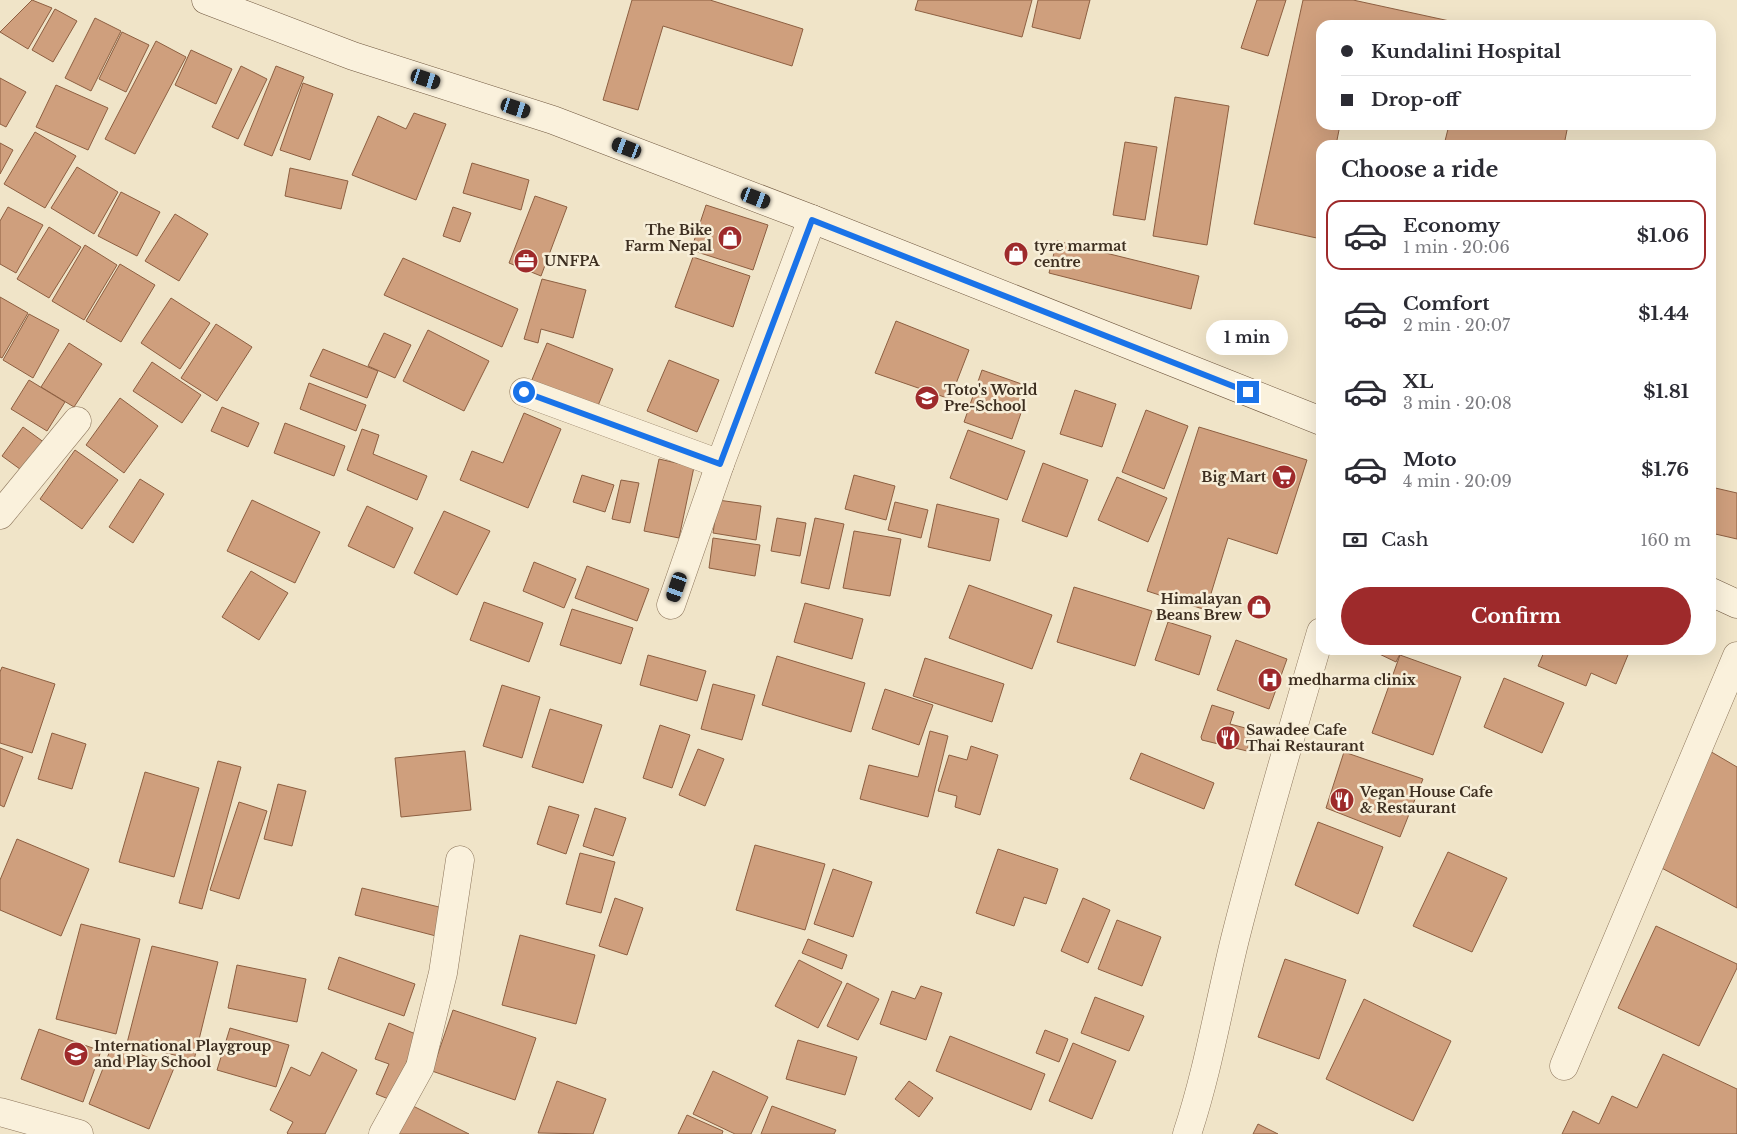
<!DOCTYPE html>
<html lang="en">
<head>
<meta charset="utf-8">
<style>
	:root { --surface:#fff; --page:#f2f2f3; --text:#2b2b33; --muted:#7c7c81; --line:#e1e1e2; --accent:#9e2a2b }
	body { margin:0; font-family:"Libre Baskerville",serif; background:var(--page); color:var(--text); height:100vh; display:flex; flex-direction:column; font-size:19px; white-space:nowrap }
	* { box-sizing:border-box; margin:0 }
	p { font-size:16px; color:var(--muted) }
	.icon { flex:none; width:28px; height:28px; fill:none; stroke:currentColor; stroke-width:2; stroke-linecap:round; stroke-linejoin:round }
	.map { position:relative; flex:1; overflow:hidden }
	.drawer { position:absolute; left:1316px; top:140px; width:400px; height:515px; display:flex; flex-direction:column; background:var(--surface); border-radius:15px; box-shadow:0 5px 20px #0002 }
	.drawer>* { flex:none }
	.guide { position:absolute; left:1316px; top:20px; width:400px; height:110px; border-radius:15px; box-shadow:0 5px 20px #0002; display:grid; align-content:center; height:110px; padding:0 25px; background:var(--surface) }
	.end { position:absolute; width:22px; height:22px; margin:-11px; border:6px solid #1a73e8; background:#fff; box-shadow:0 0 0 2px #fff }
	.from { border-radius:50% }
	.bubble { position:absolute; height:35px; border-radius:18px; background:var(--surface); box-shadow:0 5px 20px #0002; font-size:16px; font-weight:700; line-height:35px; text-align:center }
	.car { position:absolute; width:15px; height:30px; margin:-15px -8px; border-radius:6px; box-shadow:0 0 4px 1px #0007; background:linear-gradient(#222 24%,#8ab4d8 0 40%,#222 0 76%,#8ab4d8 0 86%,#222 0) }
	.guide b { display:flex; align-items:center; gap:18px; height:48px; font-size:19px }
	.guide b+b { border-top:1px solid var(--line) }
	.guide i { width:12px; height:12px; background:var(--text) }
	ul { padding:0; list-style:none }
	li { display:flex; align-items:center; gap:15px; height:70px; margin:0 10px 8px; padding:0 15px; border:2px solid transparent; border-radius:15px }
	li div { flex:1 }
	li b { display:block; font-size:19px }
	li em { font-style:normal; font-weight:700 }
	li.active { border-color:var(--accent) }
	li>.icon { width:45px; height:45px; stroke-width:1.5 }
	h2 { padding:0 25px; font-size:22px; line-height:60px }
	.pay { display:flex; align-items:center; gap:12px; height:55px; padding:0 25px; font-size:19px }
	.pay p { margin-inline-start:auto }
	.cta { display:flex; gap:10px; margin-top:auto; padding:10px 25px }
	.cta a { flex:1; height:58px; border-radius:30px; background:var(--accent); color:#fff; font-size:20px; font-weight:700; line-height:58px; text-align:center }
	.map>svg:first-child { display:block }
</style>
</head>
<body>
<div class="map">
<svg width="1737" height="1134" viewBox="0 0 1737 1134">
	<rect width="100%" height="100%" fill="#f0e4c8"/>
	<g fill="#cf9f7d" stroke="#8d5f41">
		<path d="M32,0L52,8L28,49L0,32Z"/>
		<path d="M632,0H710L803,29L792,66L663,26L638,110L603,100Z"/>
		<path d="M918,0H1032L1022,37L915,10Z"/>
		<path d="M1038,0H1090L1080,39L1032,27Z"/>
		<path d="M1257,0H1286L1268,56L1241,48Z"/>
		<path d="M1303,0H1353L1468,25H1321V125H1340L1336,145H1321V239L1254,224Z"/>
		<path d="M55,9L77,21L53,62L32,50Z"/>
		<path d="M95,18L121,31L91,91L65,78Z"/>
		<path d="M122,32L149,45L126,92L99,79Z"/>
		<path d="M156,41L186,57L135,154L105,139Z"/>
		<path d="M191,50L232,69L216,104L175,85Z"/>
		<path d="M241,66L267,79L238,139L212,127Z"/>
		<path d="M276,66L304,77L272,156L244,145Z"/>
		<path d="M0,78L26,92L6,127L0,124Z"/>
		<path d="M303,83L333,94L310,160L280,150Z"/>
		<path d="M56,85L108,108L88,150L36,127Z"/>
		<path d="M1175,97L1229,106L1207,245L1153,236Z"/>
		<path d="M414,113L446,124L416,200L352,175L378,116L406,129Z"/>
		<path d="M1449,125H1568L1564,145H1444Z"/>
		<path d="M35,132L76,156L45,208L4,184Z"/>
		<path d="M1125,142L1157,147L1145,220L1113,215Z"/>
		<path d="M0,143L13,150L0,174Z"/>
		<path d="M472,163L529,180L521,210L463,193Z"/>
		<path d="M77,167L118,192L94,234L51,208Z"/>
		<path d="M290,168L348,181L341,209L285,196Z"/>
		<path d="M121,192L160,212L137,256L98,236Z"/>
		<path d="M535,196L567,207L541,276L509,263Z"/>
		<path d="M706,205L768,225L753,270L691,250Z"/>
		<path d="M8,207L43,225L16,273L0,264V221Z"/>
		<path d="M453,207L471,213L460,242L443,236Z"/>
		<path d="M175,214L208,234L179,281L145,261Z"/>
		<path d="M49,227L81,247L49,298L17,279Z"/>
		<path d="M1057,241L1199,276L1191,309L1049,273Z"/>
		<path d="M85,245L117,265L84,320L52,301Z"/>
		<path d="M693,257L750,276L733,327L675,307Z"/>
		<path d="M403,258L518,309L502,347L384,295Z"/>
		<path d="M120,264L155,285L121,342L86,321Z"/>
		<path d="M542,279L586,290L573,338L541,329L538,343L524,339Z"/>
		<path d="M0,297L28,313L2,358L0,357Z"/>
		<path d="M171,298L210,323L180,369L141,343Z"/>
		<path d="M29,314L59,330L33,378L3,360Z"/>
		<path d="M896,321L969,350L950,399L875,373Z"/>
		<path d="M216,324L252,347L217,401L181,378Z"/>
		<path d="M428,330L489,361L464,411L403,381Z"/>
		<path d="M384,333L411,345L395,378L368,366Z"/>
		<path d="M69,343L102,364L74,407L41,387Z"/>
		<path d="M547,343L613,369L595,413L529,387Z"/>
		<path d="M323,349L378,371L367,398L310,376Z"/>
		<path d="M669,360L719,380L697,432L647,411Z"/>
		<path d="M152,362L201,395L182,423L133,391Z"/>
		<path d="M982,370L1030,387L1012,439L964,422Z"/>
		<path d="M29,380L65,402L47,431L11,409Z"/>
		<path d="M309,383L366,405L356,431L300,409Z"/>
		<path d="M1075,390L1116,404L1102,447L1060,434Z"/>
		<path d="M120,398L158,426L124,473L86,445Z"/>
		<path d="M222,407L259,423L248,447L211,431Z"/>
		<path d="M1146,410L1188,426L1164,489L1122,472Z"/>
		<path d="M524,413L561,429L528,508L460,480L472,451L503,463Z"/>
		<path d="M285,423L345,446L334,476L274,453Z"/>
		<path d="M23,427L45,443L24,472L2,456Z"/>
		<path d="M1199,427L1307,460L1277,554L1228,538L1206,610L1147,591Z"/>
		<path d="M362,429L379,435L373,454L427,476L417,500L347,470Z"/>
		<path d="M968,430L1025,451L1007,500L950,478Z"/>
		<path d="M75,450L118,480L82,529L40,499Z"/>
		<path d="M659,459L694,467L679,538L644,531Z"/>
		<path d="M1043,463L1088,480L1067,537L1022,521Z"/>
		<path d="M582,475L614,485L605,512L573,502Z"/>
		<path d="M854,475L895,486L886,520L845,509Z"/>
		<path d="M1117,477L1167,498L1148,542L1098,520Z"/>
		<path d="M140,479L164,494L133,543L109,527Z"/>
		<path d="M621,480L639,483L630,523L612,519Z"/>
		<path d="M1711,487L1737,493V539L1711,533Z"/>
		<path d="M252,500L320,532L295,583L227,551Z"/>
		<path d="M718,500L761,506L756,540L713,533Z"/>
		<path d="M895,502L928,510L921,538L888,530Z"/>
		<path d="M937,504L999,519L990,561L928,547Z"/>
		<path d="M367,506L413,528L394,568L348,546Z"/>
		<path d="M444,511L490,531L457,595L414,573Z"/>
		<path d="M777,518L806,523L800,556L771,551Z"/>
		<path d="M815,518L844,524L829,589L801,583Z"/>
		<path d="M854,531L901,539L890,596L843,588Z"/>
		<path d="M713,538L760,545L755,576L709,568Z"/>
		<path d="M534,562L576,579L564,608L523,591Z"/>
		<path d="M587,566L649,589L637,621L575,598Z"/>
		<path d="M251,571L288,593L259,640L222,617Z"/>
		<path d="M969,585L1052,615L1032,669L949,638Z"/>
		<path d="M1074,587L1152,611L1135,666L1057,642Z"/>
		<path d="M484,602L543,623L529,662L470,640Z"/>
		<path d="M805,603L863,619L852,659L794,642Z"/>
		<path d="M572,609L633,628L621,664L560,645Z"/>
		<path d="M1168,622L1211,636L1199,675L1155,660Z"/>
		<path d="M1236,640L1287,659L1269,709L1217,690Z"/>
		<path d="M1371,650H1402L1396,662Z"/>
		<path d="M1539,650H1630L1616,684L1591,673L1586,686L1538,666L1544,652Z"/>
		<path d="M648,655L706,671L697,701L640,685Z"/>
		<path d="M1400,655L1461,677L1433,755L1372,733Z"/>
		<path d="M777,656L865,683L851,732L762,705Z"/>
		<path d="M925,658L1004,684L992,722L913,696Z"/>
		<path d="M2,667L55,684L32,753L0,743V672Z"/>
		<path d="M1504,678L1564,703L1542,753L1484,727Z"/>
		<path d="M713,684L755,695L742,740L701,729Z"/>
		<path d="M502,685L540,697L522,758L483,746Z"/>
		<path d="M885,689L933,705L919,745L872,729Z"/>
		<path d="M1212,705L1234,712L1230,724L1253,730L1247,751L1202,740L1201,737Z"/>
		<path d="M550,709L602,725L583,783L532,767Z"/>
		<path d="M660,725L690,735L672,788L643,778Z"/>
		<path d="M930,731L948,736L928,817L860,799L869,765L918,777Z"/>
		<path d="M52,733L86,744L72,789L38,779Z"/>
		<path d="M971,746L998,755L980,815L955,807L957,796L938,791L949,755L967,760Z"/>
		<path d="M0,748L23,757L4,807L0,805Z"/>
		<path d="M698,749L724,759L705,806L679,795Z"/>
		<path d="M1708,750L1737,767V908L1656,865Z"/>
		<path d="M465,751L471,810L401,817L395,758Z"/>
		<path d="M1344,752L1423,779L1400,837L1326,808Z"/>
		<path d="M1141,753L1214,783L1204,809L1130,779Z"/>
		<path d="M218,761L241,767L202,909L179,903Z"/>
		<path d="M145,772L199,788L174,877L119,862Z"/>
		<path d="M278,784L306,791L292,846L264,839Z"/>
		<path d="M239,802L267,811L239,899L210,890Z"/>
		<path d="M549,806L579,815L566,854L537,844Z"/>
		<path d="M595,808L626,818L613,856L583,846Z"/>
		<path d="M1318,822L1383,847L1358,914L1295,885Z"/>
		<path d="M17,839L89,869L61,936L0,910V880Z"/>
		<path d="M755,845L825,864L805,930L736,910Z"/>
		<path d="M998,849L1058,869L1046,904L1024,897L1014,926L976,913Z"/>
		<path d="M1448,852L1507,878L1472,952L1413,926Z"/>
		<path d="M580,853L615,862L601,913L566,904Z"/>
		<path d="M833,869L872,882L853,937L814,924Z"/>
		<path d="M362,888L443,908L436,936L355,915Z"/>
		<path d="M615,898L643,908L627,955L599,946Z"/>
		<path d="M1083,898L1110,910L1088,963L1061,951Z"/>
		<path d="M1117,920L1161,937L1142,986L1098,969Z"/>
		<path d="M81,924L140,939L116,1034L56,1019Z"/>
		<path d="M1656,926L1737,964V968L1699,1046L1618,1008Z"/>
		<path d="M520,935L595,955L576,1024L502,1005Z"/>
		<path d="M808,939L847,955L842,969L802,953Z"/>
		<path d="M152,946L218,962L194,1060L127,1043Z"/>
		<path d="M339,957L415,984L404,1016L328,989Z"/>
		<path d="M1285,959L1346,980L1319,1059L1258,1037Z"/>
		<path d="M799,960L842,982L818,1028L775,1006Z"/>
		<path d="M237,965L306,979L297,1022L228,1008Z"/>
		<path d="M847,983L879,999L858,1040L827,1026Z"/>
		<path d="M921,986L942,993L926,1040L880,1024L892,991L915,999Z"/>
		<path d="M1095,997L1144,1016L1129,1051L1081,1033Z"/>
		<path d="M1364,999L1451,1041L1413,1121L1326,1079Z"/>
		<path d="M453,1010L536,1038L515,1100L432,1071Z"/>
		<path d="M389,1023L418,1035L391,1100L376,1094L389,1064L375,1059Z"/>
		<path d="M230,1028L289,1045L276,1087L217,1070Z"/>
		<path d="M39,1029L101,1051L83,1102L21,1079Z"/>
		<path d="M1045,1030L1068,1039L1059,1062L1036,1053Z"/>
		<path d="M950,1036L1045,1074L1031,1110L936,1071Z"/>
		<path d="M798,1040L857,1057L845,1095L786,1079Z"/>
		<path d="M113,1043L174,1068L149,1129L89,1104Z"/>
		<path d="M1073,1043L1116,1061L1092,1119L1049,1101Z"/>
		<path d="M322,1052L357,1070L325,1134H288L287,1133L293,1122L270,1110L291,1067L310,1076Z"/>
		<path d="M1663,1054L1737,1089V1134H1562L1573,1111L1599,1124L1612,1096L1637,1108Z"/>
		<path d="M713,1071L768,1097L751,1134H735L693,1114Z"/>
		<path d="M557,1081L606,1099L593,1134L538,1133Z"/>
		<path d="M909,1081L933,1098L919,1117L895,1099Z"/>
		<path d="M405,1102L469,1134H388Z"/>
		<path d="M772,1106L836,1130L834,1134H761Z"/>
		<path d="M687,1115L723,1131L722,1134H678Z"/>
		<path d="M1258,1124L1278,1134H1253Z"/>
	</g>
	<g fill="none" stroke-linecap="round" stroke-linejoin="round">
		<defs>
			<g id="street">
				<path d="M524,392L720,464"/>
				<path d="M0,515L77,421"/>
				<path d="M671,605L720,464L812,219"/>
				<path d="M1564,1066L1737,656"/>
				<path d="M0,1112L79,1134"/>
				<path d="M383,1134L420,1067L443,973L460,860"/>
				<path d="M1187,1134C1208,1071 1219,1004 1235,939C1261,836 1291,734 1321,632"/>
			</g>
			<g id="secondary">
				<path d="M206,0L353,56L553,120L812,219L1321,421"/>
				<path d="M1711,592L1737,604"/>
			</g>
		</defs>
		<use href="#street" stroke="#8d765c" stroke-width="29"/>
		<use href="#secondary" stroke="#6f573f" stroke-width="29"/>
		<use href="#street" stroke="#faf1dc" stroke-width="28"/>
		<use href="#secondary" stroke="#faf1dc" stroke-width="28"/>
	</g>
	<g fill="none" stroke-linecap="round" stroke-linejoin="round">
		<path stroke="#1a73e8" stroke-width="6" d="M524,392L720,464L812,220L1248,392"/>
	</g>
	<defs>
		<symbol id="shop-disc" viewBox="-11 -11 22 22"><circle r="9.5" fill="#9e2a2b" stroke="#f7eed8"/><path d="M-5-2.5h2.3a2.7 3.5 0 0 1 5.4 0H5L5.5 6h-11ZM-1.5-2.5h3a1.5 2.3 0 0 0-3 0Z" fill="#fff"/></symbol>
		<symbol id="office-disc" viewBox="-11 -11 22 22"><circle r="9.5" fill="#9e2a2b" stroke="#f7eed8"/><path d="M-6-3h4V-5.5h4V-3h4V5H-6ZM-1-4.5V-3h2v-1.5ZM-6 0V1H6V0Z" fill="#fff"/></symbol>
		<symbol id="school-disc" viewBox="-11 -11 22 22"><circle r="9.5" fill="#9e2a2b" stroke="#f7eed8"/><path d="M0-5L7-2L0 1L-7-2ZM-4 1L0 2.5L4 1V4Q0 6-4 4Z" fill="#fff"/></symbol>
		<symbol id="supermarket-disc" viewBox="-11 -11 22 22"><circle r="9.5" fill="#9e2a2b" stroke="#f7eed8"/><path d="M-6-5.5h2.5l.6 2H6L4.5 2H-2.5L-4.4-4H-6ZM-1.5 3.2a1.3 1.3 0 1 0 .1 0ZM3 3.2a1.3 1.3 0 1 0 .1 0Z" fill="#fff"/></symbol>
		<symbol id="hospital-disc" viewBox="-11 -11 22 22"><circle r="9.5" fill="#9e2a2b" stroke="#f7eed8"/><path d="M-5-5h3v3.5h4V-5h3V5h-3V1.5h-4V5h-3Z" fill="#fff"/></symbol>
		<symbol id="restaurant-disc" viewBox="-11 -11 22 22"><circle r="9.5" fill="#9e2a2b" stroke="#f7eed8"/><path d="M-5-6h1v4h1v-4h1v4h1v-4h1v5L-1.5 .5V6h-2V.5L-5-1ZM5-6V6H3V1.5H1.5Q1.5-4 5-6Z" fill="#fff"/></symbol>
	</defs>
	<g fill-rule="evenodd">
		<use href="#shop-disc" x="716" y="224" width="28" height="28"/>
		<use href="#shop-disc" x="1002" y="240" width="28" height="28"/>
		<use href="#office-disc" x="512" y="247" width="28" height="28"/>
		<use href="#school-disc" x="913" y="384" width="28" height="28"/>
		<use href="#supermarket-disc" x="1270" y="463" width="28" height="28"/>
		<use href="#shop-disc" x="1245" y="593" width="28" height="28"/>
		<use href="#hospital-disc" x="1256" y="666" width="28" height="28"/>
		<use href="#restaurant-disc" x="1214" y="724" width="28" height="28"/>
		<use href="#restaurant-disc" x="1328" y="786" width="28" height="28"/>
		<use href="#school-disc" x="62" y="1040" width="28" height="28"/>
	</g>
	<g text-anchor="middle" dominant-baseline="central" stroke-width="5" stroke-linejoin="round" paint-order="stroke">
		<g font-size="14" font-weight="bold" fill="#3d2e20" stroke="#f7eed8" text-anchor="start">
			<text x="712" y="230" text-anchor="end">The Bike<tspan x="712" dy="16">Farm Nepal</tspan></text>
			<text x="1034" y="246">tyre marmat<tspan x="1034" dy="16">centre</tspan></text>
			<text x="544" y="261">UNFPA</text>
			<text x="944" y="390">Toto's World<tspan x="944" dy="16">Pre-School</tspan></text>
			<text x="1266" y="477" text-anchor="end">Big Mart</text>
			<text x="1242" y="599" text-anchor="end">Himalayan<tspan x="1242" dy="16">Beans Brew</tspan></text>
			<text x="1288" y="680">medharma clinix</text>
			<text x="1246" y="730">Sawadee Cafe<tspan x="1246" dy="16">Thai Restaurant</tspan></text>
			<text x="1360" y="792">Vegan House Cafe<tspan x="1360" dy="16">&amp; Restaurant</tspan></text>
			<text x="94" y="1046">International Playgroup<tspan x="94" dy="16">and Play School</tspan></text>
		</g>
	</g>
</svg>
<i class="end from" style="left:524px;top:392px"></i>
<i class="end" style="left:1248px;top:392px"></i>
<div class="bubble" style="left:1206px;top:320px;width:82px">1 min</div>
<i class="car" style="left:426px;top:79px;rotate:108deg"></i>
<i class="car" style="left:516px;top:108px;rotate:108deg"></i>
<i class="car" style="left:627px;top:148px;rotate:291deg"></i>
<i class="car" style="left:756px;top:198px;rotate:111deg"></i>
<i class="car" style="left:677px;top:587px;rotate:199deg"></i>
<div class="guide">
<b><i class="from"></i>Kundalini Hospital</b>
<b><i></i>Drop-off</b>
</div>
<section class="drawer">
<h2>Choose a ride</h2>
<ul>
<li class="active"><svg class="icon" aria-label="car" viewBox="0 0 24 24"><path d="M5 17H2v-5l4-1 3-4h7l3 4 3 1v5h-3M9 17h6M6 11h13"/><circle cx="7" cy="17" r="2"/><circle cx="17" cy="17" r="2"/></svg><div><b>Economy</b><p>1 min · 20:06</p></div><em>$1.06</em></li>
<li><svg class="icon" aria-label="car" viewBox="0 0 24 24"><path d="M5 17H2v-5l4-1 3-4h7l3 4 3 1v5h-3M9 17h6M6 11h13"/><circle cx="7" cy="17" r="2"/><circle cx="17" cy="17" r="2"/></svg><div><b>Comfort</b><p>2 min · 20:07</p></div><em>$1.44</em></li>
<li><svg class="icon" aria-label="car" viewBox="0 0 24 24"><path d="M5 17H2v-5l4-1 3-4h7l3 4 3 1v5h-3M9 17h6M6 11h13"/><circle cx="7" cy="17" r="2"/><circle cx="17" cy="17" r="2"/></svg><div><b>XL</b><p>3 min · 20:08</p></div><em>$1.81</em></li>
<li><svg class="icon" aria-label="car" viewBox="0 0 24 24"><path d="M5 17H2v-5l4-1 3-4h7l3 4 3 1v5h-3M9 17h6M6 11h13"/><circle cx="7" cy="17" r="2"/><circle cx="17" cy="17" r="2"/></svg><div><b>Moto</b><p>4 min · 20:09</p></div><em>$1.76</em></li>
</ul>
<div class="pay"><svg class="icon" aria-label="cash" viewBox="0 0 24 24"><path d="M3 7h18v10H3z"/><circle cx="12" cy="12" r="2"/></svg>Cash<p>160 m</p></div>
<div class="cta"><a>Confirm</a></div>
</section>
</div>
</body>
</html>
